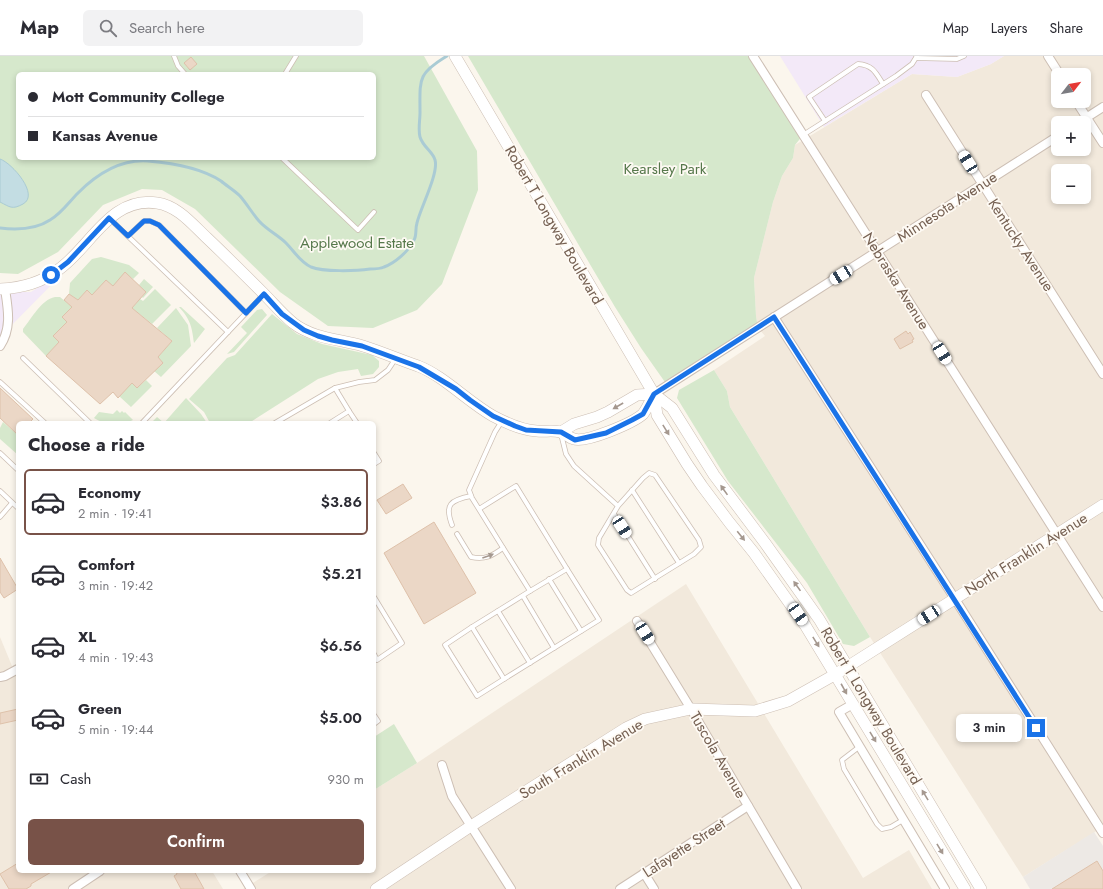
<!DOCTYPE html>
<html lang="en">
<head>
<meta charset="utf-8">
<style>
	:root { --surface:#fff; --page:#f2f2f3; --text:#2b2b33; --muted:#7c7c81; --line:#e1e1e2; --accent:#785248 }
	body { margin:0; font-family:Jost,sans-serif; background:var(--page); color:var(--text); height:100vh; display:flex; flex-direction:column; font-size:15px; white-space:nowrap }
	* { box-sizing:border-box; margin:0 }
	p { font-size:13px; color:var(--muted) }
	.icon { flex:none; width:22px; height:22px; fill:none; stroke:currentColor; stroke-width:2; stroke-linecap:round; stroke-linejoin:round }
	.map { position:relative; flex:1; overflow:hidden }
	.drawer { position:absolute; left:16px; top:365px; width:360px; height:452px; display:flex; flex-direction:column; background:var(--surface); border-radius:6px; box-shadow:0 2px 6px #0003 }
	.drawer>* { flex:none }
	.hud { position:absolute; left:16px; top:16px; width:360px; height:88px; border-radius:6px; box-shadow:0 2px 6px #0003; display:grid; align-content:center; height:88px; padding:0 12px; background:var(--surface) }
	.needle { width:26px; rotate:59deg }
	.controls { position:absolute; left:1051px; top:12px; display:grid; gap:8px }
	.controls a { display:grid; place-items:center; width:40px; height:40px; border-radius:6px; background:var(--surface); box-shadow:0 2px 6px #0003; font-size:20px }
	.end { position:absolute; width:18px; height:18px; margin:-9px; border:5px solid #1a73e8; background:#fff; box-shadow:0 0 0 2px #fff }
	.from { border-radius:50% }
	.bubble { position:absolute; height:28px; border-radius:6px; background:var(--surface); box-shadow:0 2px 6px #0003; font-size:13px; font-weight:600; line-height:28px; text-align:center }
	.car { position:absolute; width:12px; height:24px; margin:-12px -6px; border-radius:5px; box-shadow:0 0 3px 1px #0007; background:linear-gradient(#fff 24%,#345 0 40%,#fff 0 76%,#345 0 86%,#fff 0) }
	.hud b { display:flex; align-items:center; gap:14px; height:38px; font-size:15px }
	.hud b+b { border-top:1px solid var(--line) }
	.hud i { width:10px; height:10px; background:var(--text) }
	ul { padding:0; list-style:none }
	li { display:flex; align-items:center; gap:12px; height:66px; margin:0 8px 6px; padding:0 4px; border:2px solid transparent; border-radius:6px }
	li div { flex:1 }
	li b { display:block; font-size:15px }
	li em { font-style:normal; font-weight:600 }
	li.active { border-color:var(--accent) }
	li>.icon { width:36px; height:36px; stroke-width:1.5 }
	h2 { padding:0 12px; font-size:18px; line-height:48px }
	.pay { display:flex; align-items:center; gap:10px; height:44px; padding:0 12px; font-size:15px }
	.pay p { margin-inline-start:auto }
	.cta { display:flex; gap:8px; margin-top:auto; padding:8px 12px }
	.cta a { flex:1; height:46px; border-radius:6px; background:var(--accent); color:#fff; font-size:16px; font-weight:600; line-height:46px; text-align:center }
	header { display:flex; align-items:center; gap:24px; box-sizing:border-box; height:56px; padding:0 20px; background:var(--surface); border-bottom:1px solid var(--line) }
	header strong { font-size:19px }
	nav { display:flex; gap:22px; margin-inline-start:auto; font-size:14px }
	.search { width:280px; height:36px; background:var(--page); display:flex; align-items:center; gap:10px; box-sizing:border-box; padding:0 14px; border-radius:6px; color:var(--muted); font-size:15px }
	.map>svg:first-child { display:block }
</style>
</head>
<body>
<header>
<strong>Map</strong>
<div class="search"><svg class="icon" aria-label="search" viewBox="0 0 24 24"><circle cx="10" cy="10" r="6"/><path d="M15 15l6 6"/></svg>Search here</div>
<nav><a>Map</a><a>Layers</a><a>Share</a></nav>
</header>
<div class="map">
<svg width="1103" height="833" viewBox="0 0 1103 833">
	<rect width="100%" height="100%" fill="#fbf6ed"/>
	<g fill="#f2e9dc" fill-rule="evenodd">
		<path d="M1004,0H1103V771L1023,821L870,581L730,351L727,335L714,314L765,280L758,272L756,260L754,222L773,146L782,120L793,102L795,89L912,18L957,21L991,8ZM1058,19H1084V45H1058ZM1058,67H1084V93H1058ZM1058,115H1084V141H1058Z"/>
		<path d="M686,528L863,822L909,794L932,833H243L272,815H374V734L417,707Z"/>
		<path d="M0,581L12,610L18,607V815H212L223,833H0Z"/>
	</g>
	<path fill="#ede9e5" d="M1094,776L1103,790V833H1030L1023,821Z"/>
	<g fill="#f3e9f8">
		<path d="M780,0H1004L991,8L957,21L912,18L824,71Z"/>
		<path d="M66,214L0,281V236H31Z"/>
	</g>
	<g fill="#d6e8cc" fill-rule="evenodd">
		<path d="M0,0H424L477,95L478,134L442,228L417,254L373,272L328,270L280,236L195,153L162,134L142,133L103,149L58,196L18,218L0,217ZM18,18H374V102H18Z"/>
		<path d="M468,0H753L803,79L795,89L793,102L782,120L773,146L754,222L756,260L758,272L667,329L641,292L615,251Z"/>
		<path d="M101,201L129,209L139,217L133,223L125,217L113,230L106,225L92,239L87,234L78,244L69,238L70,227L92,203Z"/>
		<path d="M144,223L153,231L143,242L142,241L146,236L139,229Z"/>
		<path d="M155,233L171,249L152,268L132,252L140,243L143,245Z"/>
		<path d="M55,241H60L72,251L62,261L67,266L53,280L59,286L46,300L23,276V273C32,262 41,244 55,241Z"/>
		<path d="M179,251H181L205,273L194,287C192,270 190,263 179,251Z"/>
		<path d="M176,252L188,269L191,290L161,321L154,315L163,307L158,301L172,285L157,272Z"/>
		<path d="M262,253L267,259L234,296L227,298L247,277L241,271L257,254Z"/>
		<path d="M272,258L297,278L322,288L372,299L379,305V311L373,318L361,320L358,313L338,316L318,323L249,367H210L204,356L189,343L227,302L235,299Z"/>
		<path d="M714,314L727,335L730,351L870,581L854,590L843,588L807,527L728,425L677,342L679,334Z"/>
		<path d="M146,324L152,330L131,351L119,340L132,327L137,332Z"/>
		<path d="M186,342L201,358L207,367H151L157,361L164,367Z"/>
		<path d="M117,354L120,357L122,355L124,357L125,356L133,364C122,370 104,369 94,362L99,356L113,358Z"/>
		<path d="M3,366L18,379V399L0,383V372Z"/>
		<path d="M394,668L417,707L374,734V681Z"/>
	</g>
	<path fill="#c3dde3" stroke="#aacbd4" d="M0,103C12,107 40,139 23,148C12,154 10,151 0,146Z"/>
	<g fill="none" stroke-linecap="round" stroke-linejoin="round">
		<path stroke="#aacbd4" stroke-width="3" d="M0,172C17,174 35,174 50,164C61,158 69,146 78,137C97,118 120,103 148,105C172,107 200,111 221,125C227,130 235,135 240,140C247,148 252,157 259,165C267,174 278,179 286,187C294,195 300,206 311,211C323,216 356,215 370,213C374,213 380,213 384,211C395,207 409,195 414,184C417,179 415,173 417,167C420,153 439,117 435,104C433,96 423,91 420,81C418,74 420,64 420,57C420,23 417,18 447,0"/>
	</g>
	<g fill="#ebd7c6" stroke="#dec1aa">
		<path d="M191,1L197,8L190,14L184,7Z"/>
		<path d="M125,216L146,236L132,252L172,285L158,301L163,307L137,332L132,327L118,342L113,336L100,348L46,300L59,286L53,280L67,266L62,261L72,251L64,244L69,238L78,244L87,234L92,239L106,224L113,230Z"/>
		<path d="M906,275L908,278L910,276L914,283L912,284L913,286L900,293L894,283Z"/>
		<path d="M0,332L33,363L29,367H18V379L0,362Z"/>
		<path d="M403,428L412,442L386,458L377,444Z"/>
		<path d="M434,466L476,537L424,568L384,497Z"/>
		<path d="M0,502L18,533L4,542L0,536Z"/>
		<path d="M18,653V664L0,668V657Z"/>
		<path d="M1097,805L1103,815V833H1052Z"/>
		<path d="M18,807V815H53L31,828V830L26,833H9L0,818Z"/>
		<path d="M176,815H194L204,833H181L174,820L177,818Z"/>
	</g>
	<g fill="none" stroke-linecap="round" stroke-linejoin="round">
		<defs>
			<g id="service">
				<path d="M174,0L178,10L185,18"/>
				<path d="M916,2L957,3L964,0"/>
				<path d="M285,18L296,0"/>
				<path d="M825,65L809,41L858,8C873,9 876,17 883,28"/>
				<path d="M803,79L896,20L912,8L917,0"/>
				<path d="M282,102L358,174L374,156"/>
				<path d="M111,164L228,276"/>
				<path d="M128,180L144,165H150L159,169L246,257"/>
				<path d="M23,302L90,367"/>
				<path d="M0,326L45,367"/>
				<path d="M349,355L357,367"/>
				<path d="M142,367L263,239"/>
				<path d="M275,367L335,332L359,326L375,324L388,314L396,302"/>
				<path d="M330,367L349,355L335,332"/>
				<path d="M561,378L566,398L574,410L618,450L643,422L649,417L655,419L699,484L701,491L694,498L631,537L627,534L598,489L599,482L618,450"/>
				<path d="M0,397L18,414"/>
				<path d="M374,397L379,405L374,408"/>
				<path d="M632,434L679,507"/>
				<path d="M0,435L18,452"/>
				<path d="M479,453L516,430L567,513L530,535L472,442L469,434L495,376L502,365"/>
				<path d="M614,458L655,523"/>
				<path d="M0,461L12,447"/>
				<path d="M452,469C444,448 451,444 471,440"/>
				<path d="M457,478L471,501C485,504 492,500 503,492"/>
				<path d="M549,523L581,575"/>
				<path d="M530,535L472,571L504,623L599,564L567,513"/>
				<path d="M523,540L554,592"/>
				<path d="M374,541L402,587L377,604L374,598"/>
				<path d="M498,555L530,607"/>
				<path d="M472,571L445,589L477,640L504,623"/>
				<path d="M374,659L378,665L374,668"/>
				<path d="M859,691L842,704L844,713L877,768L882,773L891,771L903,764"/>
			</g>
			<g id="minor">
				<path d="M753,0L1103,551"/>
				<path d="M1048,0L1060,19"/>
				<path d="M926,39L1103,318"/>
				<path d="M1076,45L1103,87"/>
				<path d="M1078,67L1103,51"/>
				<path d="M774,261L955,543L1103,777"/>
				<path d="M0,290C12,272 8,253 5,233"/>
				<path d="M654,338L1058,80"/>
				<path d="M637,565L691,653L797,833"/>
				<path d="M0,621L5,620L18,613"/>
				<path d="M853,648L839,656L945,833"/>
				<path d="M442,709L452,740L511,833"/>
				<path d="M240,815L251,833"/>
				<path d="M644,817L654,833"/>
				<path d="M73,833L100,815"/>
				<path d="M620,833L748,750"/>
			</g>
			<g id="tertiary">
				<path d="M455,0L654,338L672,352L714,419L765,487L819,563L981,833"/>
				<path d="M0,233C22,232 41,227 58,214C91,191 110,140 157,147C178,150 192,168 207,182C226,200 244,218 263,237C273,247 282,258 293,267C314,283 339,283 363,290C382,296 400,304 418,310C444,320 468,346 493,360C506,367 522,374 537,375C544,376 553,374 560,376C565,377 569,382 574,383C586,387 633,367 643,358C647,353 651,344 654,338"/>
				<path d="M654,338L657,359L687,408L702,430L729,466L754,497L805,569L965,833"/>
				<path d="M561,376L574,368L597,361L608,356L637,339L654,338"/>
				<path d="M376,833L471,770L626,672L645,663L691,653L755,655L788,645L836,618L1103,449"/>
			</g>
		</defs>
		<use href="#service" stroke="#cdbfb4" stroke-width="5.5"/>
		<use href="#minor" stroke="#cdbfb4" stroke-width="10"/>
		<use href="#tertiary" stroke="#cdbfb4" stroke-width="12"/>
		<use href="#service" stroke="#fff" stroke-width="4"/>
		<use href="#minor" stroke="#fff" stroke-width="8"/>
		<use href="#tertiary" stroke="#fff" stroke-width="11"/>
	</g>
	<defs><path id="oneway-solid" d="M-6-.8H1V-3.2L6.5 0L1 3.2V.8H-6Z"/></defs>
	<g fill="#a5988f">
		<use href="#oneway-solid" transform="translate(618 350) rotate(150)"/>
		<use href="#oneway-solid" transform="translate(666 374) rotate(58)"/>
		<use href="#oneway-solid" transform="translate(724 434) rotate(-125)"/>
		<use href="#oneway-solid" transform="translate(741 480) rotate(51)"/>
		<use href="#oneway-solid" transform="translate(488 500) rotate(-20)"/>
		<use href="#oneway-solid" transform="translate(797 530) rotate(-125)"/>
		<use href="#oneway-solid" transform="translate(816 586) rotate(58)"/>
		<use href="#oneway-solid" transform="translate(844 633) rotate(61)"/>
		<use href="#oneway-solid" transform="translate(873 681) rotate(59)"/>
		<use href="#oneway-solid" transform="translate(925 739) rotate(-121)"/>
		<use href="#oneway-solid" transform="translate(940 793) rotate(59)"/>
	</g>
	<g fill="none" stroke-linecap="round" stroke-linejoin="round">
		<path stroke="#1a73e8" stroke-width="5" d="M51,219L68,206L109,162L128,180L144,165H150L159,169L246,257L264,238L282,258L304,274L318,280L332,284L362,290L419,311L456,333L470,344L493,360L515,370L526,374L561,376L575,384L606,377L632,364L643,358L654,338L774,261L1036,672"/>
	</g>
	<g text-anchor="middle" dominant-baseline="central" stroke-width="3.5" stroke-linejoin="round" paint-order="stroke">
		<g font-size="15" fill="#56784b" stroke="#fefaf4">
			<text x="665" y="113">Kearsley Park</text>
			<text x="357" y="187">Applewood Estate</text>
		</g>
		<g font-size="15" fill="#756052" stroke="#fefaf4">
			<text transform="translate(947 151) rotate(-33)">Minnesota Avenue</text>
			<text transform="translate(554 169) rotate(60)">Robert T Longway Boulevard</text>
			<text transform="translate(1021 189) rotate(57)">Kentucky Avenue</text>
			<text transform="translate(896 225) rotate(58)">Nebraska Avenue</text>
			<text transform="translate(1026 498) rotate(-32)">North Franklin Avenue</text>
			<text transform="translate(871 650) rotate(59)">Robert T Longway Boulevard</text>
			<text transform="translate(718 699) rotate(60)">Tuscola Avenue</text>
			<text transform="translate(581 703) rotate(-31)">South Franklin Avenue</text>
			<text transform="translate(684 792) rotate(-33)">Lafayette Street</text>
		</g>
	</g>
</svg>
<div class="controls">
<a><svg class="needle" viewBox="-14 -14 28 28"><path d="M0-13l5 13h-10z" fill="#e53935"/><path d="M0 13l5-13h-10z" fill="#7c7c81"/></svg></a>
<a>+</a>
<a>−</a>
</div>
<i class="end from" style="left:51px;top:219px"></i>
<i class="end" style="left:1036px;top:672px"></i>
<div class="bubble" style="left:956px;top:658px;width:66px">3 min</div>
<i class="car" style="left:968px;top:106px;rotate:328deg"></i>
<i class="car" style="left:841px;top:219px;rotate:238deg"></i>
<i class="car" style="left:942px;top:297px;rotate:148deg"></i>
<i class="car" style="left:622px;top:471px;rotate:147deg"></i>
<i class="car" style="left:798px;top:558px;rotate:146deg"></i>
<i class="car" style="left:929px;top:559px;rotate:237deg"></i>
<i class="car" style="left:645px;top:577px;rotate:148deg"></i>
<div class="hud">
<b><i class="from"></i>Mott Community College</b>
<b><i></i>Kansas Avenue</b>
</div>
<section class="drawer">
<h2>Choose a ride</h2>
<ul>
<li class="active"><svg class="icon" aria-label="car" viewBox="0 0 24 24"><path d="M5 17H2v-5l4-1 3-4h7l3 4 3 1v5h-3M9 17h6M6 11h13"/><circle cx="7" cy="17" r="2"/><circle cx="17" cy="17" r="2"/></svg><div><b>Economy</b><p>2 min · 19:41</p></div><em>$3.86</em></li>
<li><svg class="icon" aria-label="car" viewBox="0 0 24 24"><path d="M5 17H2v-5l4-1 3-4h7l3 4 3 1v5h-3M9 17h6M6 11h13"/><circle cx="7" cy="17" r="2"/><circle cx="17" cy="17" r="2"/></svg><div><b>Comfort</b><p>3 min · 19:42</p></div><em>$5.21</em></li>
<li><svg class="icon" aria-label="car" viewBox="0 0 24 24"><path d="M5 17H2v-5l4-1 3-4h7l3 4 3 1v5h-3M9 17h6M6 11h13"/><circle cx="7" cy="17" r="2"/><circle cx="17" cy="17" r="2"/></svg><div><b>XL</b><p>4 min · 19:43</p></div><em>$6.56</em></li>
<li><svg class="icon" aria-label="car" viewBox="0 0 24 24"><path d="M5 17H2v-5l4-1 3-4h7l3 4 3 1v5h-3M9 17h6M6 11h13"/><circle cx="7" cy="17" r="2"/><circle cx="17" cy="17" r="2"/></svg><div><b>Green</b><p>5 min · 19:44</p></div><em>$5.00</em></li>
</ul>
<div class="pay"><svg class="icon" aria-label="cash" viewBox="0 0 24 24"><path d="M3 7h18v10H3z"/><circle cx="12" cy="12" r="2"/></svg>Cash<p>930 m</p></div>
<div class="cta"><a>Confirm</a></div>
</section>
</div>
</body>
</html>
